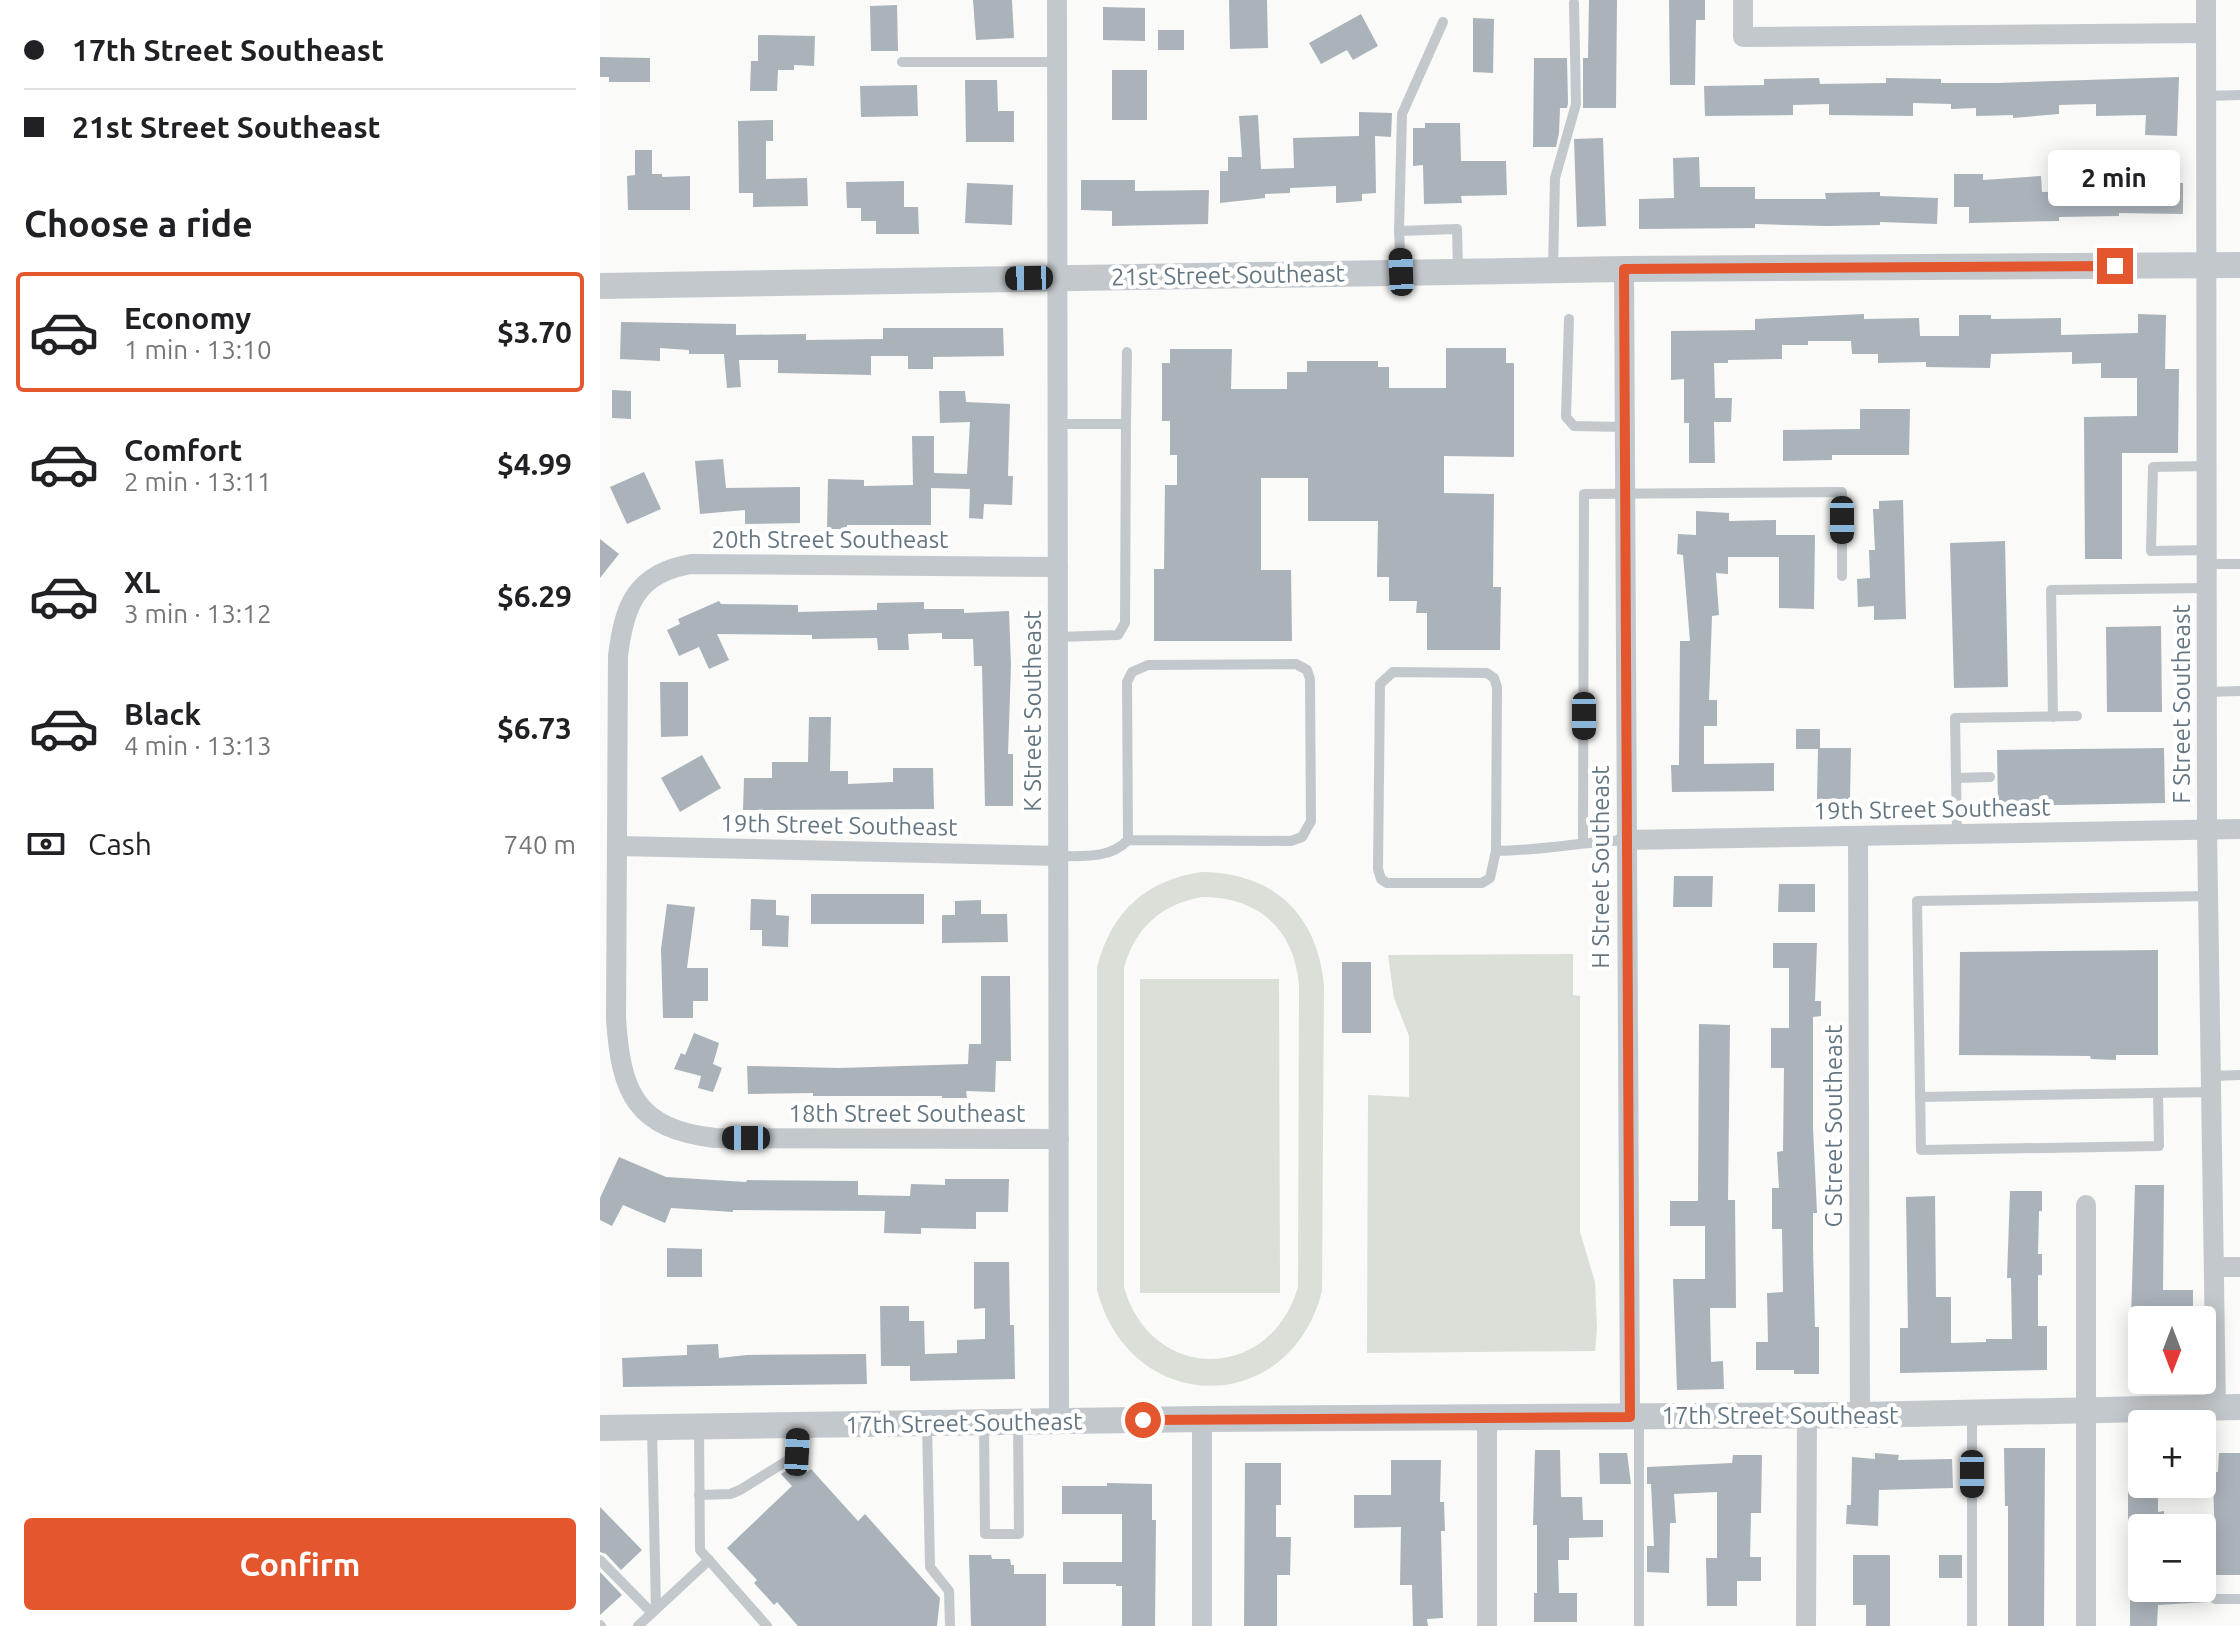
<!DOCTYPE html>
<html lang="en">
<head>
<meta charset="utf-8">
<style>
	:root { --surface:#fff; --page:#f2f2f2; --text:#202124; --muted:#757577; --line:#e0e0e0; --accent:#e4572e }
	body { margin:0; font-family:Ubuntu,sans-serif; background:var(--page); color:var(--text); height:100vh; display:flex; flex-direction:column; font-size:30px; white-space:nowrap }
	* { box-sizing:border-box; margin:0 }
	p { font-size:26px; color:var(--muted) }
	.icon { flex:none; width:44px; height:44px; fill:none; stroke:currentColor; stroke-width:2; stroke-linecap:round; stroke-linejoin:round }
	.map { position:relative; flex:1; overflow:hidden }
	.drawer { display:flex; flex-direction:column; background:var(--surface); width:600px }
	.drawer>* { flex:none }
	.hud { display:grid; align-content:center; height:176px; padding:0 24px; background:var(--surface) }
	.needle { width:52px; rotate:180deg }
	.fabs { position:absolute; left:1528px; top:1306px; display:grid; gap:16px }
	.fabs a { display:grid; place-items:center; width:88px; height:88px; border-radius:8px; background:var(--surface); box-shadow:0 4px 20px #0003; font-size:40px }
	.end { position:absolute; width:36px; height:36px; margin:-18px; border:10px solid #e4572e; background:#fff; box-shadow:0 0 0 4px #fff }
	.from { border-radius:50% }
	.bubble { position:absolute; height:56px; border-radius:8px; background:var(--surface); box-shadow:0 4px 20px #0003; font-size:26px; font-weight:600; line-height:56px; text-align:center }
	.car { position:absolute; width:24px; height:48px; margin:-24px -12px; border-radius:10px; box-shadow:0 0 6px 2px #0007; background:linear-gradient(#222 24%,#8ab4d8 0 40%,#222 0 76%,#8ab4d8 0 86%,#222 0) }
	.hud b { display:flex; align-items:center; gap:28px; height:76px; font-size:30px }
	.hud b+b { border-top:2px solid var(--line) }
	.hud i { width:20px; height:20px; background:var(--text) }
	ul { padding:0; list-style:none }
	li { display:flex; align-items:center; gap:24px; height:120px; margin:0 16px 12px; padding:0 8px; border:4px solid transparent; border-radius:8px }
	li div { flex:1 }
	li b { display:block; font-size:30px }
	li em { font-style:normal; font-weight:600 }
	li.on { border-color:var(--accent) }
	li>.icon { width:72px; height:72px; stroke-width:1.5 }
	h2 { padding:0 24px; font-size:36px; line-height:96px }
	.pay { display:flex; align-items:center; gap:20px; height:88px; padding:0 24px; font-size:30px }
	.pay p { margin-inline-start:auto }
	.cta { display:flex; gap:16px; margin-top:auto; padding:16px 24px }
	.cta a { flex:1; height:92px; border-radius:8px; background:var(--accent); color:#fff; font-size:32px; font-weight:600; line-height:92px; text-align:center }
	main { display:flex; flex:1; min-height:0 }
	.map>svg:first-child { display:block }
</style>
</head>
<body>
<main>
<section class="drawer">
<div class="hud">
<b><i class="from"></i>17th Street Southeast</b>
<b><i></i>21st Street Southeast</b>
</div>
<h2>Choose a ride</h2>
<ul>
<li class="on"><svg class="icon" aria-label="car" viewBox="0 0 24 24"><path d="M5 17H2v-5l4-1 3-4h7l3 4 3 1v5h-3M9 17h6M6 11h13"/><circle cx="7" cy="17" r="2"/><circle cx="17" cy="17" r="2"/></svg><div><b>Economy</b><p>1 min · 13:10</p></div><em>$3.70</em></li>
<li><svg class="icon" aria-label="car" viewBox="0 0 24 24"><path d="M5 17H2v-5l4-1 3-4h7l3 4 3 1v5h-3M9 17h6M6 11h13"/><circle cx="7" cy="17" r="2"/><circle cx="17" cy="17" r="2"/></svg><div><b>Comfort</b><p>2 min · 13:11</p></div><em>$4.99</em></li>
<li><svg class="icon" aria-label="car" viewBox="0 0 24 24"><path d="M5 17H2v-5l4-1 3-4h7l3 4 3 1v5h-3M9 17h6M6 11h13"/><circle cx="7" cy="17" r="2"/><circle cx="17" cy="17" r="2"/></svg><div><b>XL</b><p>3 min · 13:12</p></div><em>$6.29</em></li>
<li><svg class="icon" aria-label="car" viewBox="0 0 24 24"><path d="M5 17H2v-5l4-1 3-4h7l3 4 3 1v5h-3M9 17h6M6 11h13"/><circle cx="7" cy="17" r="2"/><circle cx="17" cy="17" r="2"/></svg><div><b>Black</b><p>4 min · 13:13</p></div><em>$6.73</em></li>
</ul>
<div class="pay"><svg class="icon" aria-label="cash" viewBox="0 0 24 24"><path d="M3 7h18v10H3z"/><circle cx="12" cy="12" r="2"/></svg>Cash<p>740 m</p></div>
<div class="cta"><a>Confirm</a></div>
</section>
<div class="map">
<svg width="1640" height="1626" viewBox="0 0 1640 1626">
	<rect width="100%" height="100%" fill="#fafaf8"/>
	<g fill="#dadfd7" fill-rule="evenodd">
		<path d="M601,872C673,872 718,915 724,986L722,1291C690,1418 530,1417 497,1290V967C512,911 545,881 601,872ZM602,897C659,897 694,929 699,985L698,1287C670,1383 551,1383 524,1287V968C535,928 561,904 602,897Z"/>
		<path d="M973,954V995L980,996V1232L995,1282L997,1328L995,1351L767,1353L768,1095L809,1097V1036L794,998L788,955Z"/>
		<path d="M540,979H679L680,1293H540Z"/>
	</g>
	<g fill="#aab3b9">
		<path d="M373,0H412L414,38L376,40Z"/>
		<path d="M629,0H667L668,48L630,49Z"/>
		<path d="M989,0H1017L1016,108H983V58H988Z"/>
		<path d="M1069,0H1105V20H1096L1095,85H1070Z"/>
		<path d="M297,5L298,51H271L270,6Z"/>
		<path d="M503,7L545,8V41L503,40Z"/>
		<path d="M761,14L778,46L753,60L747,50L721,64L709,43Z"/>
		<path d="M873,18L894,19L893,73L873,72Z"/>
		<rect x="558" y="30" width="26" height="20"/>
		<path d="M158,35L215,36L214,66L194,65V70H178L177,91H150L151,61H158Z"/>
		<path d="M0,57L50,58V82H9V77H0Z"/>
		<path d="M934,58H967L968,103L967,108H960L959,133L956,147H933Z"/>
		<rect x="512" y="70" width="35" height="50"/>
		<path d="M1579,77L1577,136L1545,135L1546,115L1496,116V104L1459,105V114L1413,118V115L1376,116V108L1351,109V104L1313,103V116L1229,115V104L1193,105V115L1105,116L1104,86L1164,85V79L1219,78L1220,84L1286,83V78L1341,79V83H1397Z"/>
		<path d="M365,80H397L398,111H414V142H366Z"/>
		<path d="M317,85L318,116L261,117L260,86Z"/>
		<path d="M759,112L792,113L791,137L775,136L776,193L762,194V201L736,203V186L690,188V193L665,194V198L620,203V171H628V157H642L639,116L658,115L661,169L694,168L693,138L759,136Z"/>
		<path d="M173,120V141H166V179L207,178L208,206L153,207V193H139L138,121Z"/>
		<path d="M825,123H860L861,161H906L907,195L861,196L862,203L824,204L823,165L813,166V128H825Z"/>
		<path d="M1003,138L1006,226L977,227L974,139Z"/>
		<path d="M35,150H52V174H62V177L90,176V210H28L27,176L35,175Z"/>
		<path d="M1099,157L1100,187H1155V199H1226L1225,193L1280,192V196L1338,198L1337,224L1280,222V225L1226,226L1155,224V228L1039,229V199L1074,198L1073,158Z"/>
		<path d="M1354,174H1383V180L1441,176L1442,192L1528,190V182L1583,183V214L1519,213V216L1459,217V221L1369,223V207H1354Z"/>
		<path d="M481,180H535V191L609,190L608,224L512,226V211L481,210Z"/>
		<path d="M304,181V207H318L319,234H276V221H261V208H247L246,182Z"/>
		<path d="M367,183L413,185L412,225L365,223Z"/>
		<path d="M1264,314V319L1319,318L1320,336H1359V315H1391V319L1461,318V335L1538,333V314L1566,315L1565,369H1579L1578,453H1522V559H1485L1484,417L1537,416V378H1501V363L1472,364V352L1391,354L1390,368L1326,367V362L1278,363V354H1252L1251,341H1208V345H1182V359L1128,360V363H1114L1115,398H1132L1131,422H1114L1115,463H1089V423H1084V379L1071,380V331L1155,330V319Z"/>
		<path d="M21,322L136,324V335L206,334V340L283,339V328H403L404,356L333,357V369H308V356H271V375L178,373V360H139L141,387L127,388L124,354H89V350L60,348V361L20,359Z"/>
		<path d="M846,348H906V363H914V457L844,456V493L894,494L893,587H901L900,650H827V613H816L817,601H789V577H777L778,521H708V478H661V570H691L692,641H554V569H564L565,485H577V455H570V421H562V363H570V349H632L631,389H687V372H707V361H778V367H789V388H846Z"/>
		<path d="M12,390L31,391V419L12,418Z"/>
		<path d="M339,391H365L366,402L410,404L408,476H413L412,505L384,504L383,519L369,518L370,489L331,488V525H247V529H227L228,479L264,480V486L313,485L312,436H334V473L367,474L370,422L340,423Z"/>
		<path d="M1260,409H1310L1309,455H1232V460L1183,461V430L1260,429Z"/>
		<path d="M123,459L126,488L200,487V523L145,524V510L100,514L95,461Z"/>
		<path d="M44,472L61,509L27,524L10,487Z"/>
		<path d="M1303,500L1306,619L1274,620V606L1258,607L1257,579L1270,578L1269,550H1275L1273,509H1279V501Z"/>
		<path d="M1096,511L1129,513V521L1176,520V535H1215L1214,609L1179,608V557H1128V574L1116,573L1119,615L1112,616L1109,700H1117V726H1104V764L1174,763V791L1072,792L1071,765H1079L1080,641H1090L1083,555L1077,554L1078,534L1096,535Z"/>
		<path d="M0,539L19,554L0,578Z"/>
		<path d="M1405,541L1408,687L1354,688L1350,543Z"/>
		<path d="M119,601L121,604L198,605V612L277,610V603L324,602V609H364V613L409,611L411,665L408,754H413V806H385L382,666H374L373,639H342V633L308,634L309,650H278L277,638L212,639V635L117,634L129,660L109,669L99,647L79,656L67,630L80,624L78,619Z"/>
		<path d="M1561,626L1562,712H1507L1506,627Z"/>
		<path d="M60,682H88V736L61,737Z"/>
		<path d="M209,717H231L230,771H248V784L293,782V768H333L334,809L143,810L144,778H172V762H208Z"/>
		<path d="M1196,729H1220V748H1251L1250,799H1217L1218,749H1196Z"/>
		<path d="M1564,748L1565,803L1398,806L1397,750Z"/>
		<path d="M102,755L121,788L80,812L61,778Z"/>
		<path d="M1074,876H1113L1112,907H1073Z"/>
		<path d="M1179,884H1215V912H1178Z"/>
		<rect x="211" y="894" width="113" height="30"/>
		<path d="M151,899L176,900V915L189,916L188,947L162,946V930H150Z"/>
		<path d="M381,900V914H407L408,942L342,943V915H355V901Z"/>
		<path d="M67,904L95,907L87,968H108V1001H93V1018H63L61,949Z"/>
		<path d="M1173,943H1217L1215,1001H1221V1016L1213,1017V1127L1217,1213H1213V1248L1215,1327H1219V1374H1194V1370H1156V1342H1168L1167,1293L1183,1292L1182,1229H1172V1188H1179L1177,1152L1183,1151L1184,1068H1171V1028H1189V968H1173Z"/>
		<path d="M1558,950V1055H1516V1060L1491,1059L1490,1056L1359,1055L1360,952Z"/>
		<rect x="742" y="962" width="29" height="71"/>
		<path d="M381,976H410L411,1061H396L395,1092L366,1091L367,1098H342V1096H213V1093L148,1094L147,1066L240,1068L368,1064L369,1044H381Z"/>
		<path d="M1099,1024L1130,1025L1128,1200H1135L1136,1308H1110L1111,1362L1123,1361L1124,1389L1077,1390L1073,1279H1105V1226H1070V1201H1098Z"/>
		<path d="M94,1033L119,1043L113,1064L122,1068L113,1092L98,1088L101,1076L74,1069L81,1053L85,1055Z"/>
		<path d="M19,1157L66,1177L146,1182L147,1180L258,1181V1195L310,1196L311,1184L345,1185V1179H409L408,1212H376V1229L321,1228V1234L284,1233L285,1211L133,1210V1212L71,1208L65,1223L23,1205L12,1226L0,1220V1198Z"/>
		<path d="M1535,1185H1564L1563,1290H1593V1313H1562L1557,1314L1558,1320H1531Z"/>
		<path d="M1410,1191H1442V1211H1439L1438,1254H1442V1275H1438V1326H1447V1370L1300,1373V1328H1308L1306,1197L1335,1196L1336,1297H1351V1343L1386,1342V1339H1412L1411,1278H1407Z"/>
		<path d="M67,1248L102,1249V1277H67Z"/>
		<path d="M374,1262H409L410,1325H414L415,1379L310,1381V1366H281L280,1306H309V1321H324L325,1354L357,1353V1340L385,1339V1308L374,1309Z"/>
		<path d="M118,1344L119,1358L147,1355L266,1354L267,1384L23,1387L22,1358L87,1355V1345Z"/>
		<path d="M1404,1448H1445L1444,1626H1408V1506H1405Z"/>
		<path d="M935,1450H960L961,1497H982L983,1520H1003V1537L969,1538V1560H958L959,1593H977V1622H934V1593H937V1525H933Z"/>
		<path d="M999,1453H1027L1031,1484H1000Z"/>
		<path d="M1275,1453L1299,1455L1298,1460L1352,1459L1353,1488L1279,1490L1278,1526L1246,1524L1247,1505H1251L1252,1457L1275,1459Z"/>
		<path d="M1619,1453H1640V1575H1603L1604,1553H1615L1613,1472H1618Z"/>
		<path d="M1133,1455H1162L1161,1513H1151L1150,1557H1161V1581H1137V1606H1107L1106,1558H1117V1492L1074,1494L1076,1523H1070L1069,1573L1047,1572V1546H1054L1051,1484H1047V1467L1132,1463Z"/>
		<path d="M791,1460H841L840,1502H844L845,1531H841L843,1618L827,1619L828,1626H813L812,1585H800L801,1527L754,1528V1495H791Z"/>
		<path d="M645,1463H681V1505H676V1537H691L690,1575H677V1626H644Z"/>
		<path d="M197,1464L207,1472L211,1469L258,1521L265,1514L340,1598L337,1626H198L177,1602L174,1605L154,1583L157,1580L127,1548L192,1486L181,1474Z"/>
		<path d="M507,1483L552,1484V1520H556L555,1626H522V1586H516V1584H463V1562H522V1514H462V1486H507Z"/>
		<path d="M1528,1484H1558V1512L1564,1511V1528H1528Z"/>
		<path d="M0,1507L42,1550L21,1570L6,1554L0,1552Z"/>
		<path d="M369,1555H391L392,1559H410L411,1565H414V1574H446V1626H371Z"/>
		<path d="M1253,1555H1290V1626H1266V1605H1253Z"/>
		<rect x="1339" y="1555" width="23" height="23"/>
		<path d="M0,1572L22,1595L0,1615Z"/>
		<path d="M1530,1588H1611V1592L1608,1602L1558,1605L1557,1626H1530Z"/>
	</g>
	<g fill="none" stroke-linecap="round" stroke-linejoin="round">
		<g stroke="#c3c8cc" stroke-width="10">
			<path d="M302,62H457"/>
			<path d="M1606,96L1640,95"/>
			<path d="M799,231L802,114L843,22"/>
			<path d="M953,268L955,178L976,104L974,3"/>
			<path d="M801,270L799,231L857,229L858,271"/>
			<path d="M969,319L966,417L974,426L1024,427"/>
			<path d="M457,424H526L525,623L518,635L458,637"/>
			<path d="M526,424L527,352"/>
			<path d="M1607,466L1553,467L1551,551L1607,550"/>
			<path d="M1607,564H1640"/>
			<path d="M793,672L887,673L894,678L897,687L896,851L890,878L882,883H787L781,879L778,869L780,684Z"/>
			<path d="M1607,692L1640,691"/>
			<path d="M1453,717L1451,590L1607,588"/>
			<path d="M1356,778L1390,777"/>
			<path d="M1357,834L1355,718L1477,716"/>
			<path d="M983,842L984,494L1242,492V576"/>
			<path d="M896,851C939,851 982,842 1025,840"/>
			<path d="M458,856C483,856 510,859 528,840L527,682L532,672L548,665L696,664L707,670L710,679L711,821L702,837L691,841L528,840"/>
			<path d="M1611,1076L1640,1075"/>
			<path d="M1558,1093L1559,1146L1321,1150L1317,901L1608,896"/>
			<path d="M1320,1097L1612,1092"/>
			<path d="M1039,1416V1626"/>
			<path d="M384,1423L385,1534H419L418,1423"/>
			<path d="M327,1424L330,1567L349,1591L350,1626"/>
			<path d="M52,1429L56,1609"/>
			<path d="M99,1429L100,1550L167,1626"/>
			<path d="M99,1495L130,1494L140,1490L193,1457L197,1452L198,1427"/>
			<path d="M0,1560L52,1613"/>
			<path d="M1615,1599H1640"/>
			<path d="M0,1625L1,1626"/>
			<path d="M38,1626L109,1560"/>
			<path d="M1372,1626V1413"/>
		</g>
		<g stroke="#c3c8cc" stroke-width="20">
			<path d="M457,0L459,1422"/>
			<path d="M1143,0V37L1606,33"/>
			<path d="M1606,0L1607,830L1616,1408"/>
			<path d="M1024,269L1030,1417"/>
			<path d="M458,567L91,564C36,573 24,606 18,656L16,1019C21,1093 36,1129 115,1138L459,1139"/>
			<path d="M1258,838L1260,1415"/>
			<path d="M1025,840L1640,829"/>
			<path d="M18,846L458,856"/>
			<path d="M1486,1205V1626"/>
			<path d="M1614,1267H1640"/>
			<path d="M887,1418V1626"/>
			<path d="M602,1419V1626"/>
			<path d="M1206,1626L1207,1415"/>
		</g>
		<g stroke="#c3c8cc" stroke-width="26">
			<path d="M0,286L1024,269L1640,265"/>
			<path d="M0,1428L602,1419L1260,1415L1640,1407"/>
		</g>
	</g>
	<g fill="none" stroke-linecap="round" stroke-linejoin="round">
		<path stroke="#e4572e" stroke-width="10" d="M543,1420L1030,1417L1024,269L1515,266"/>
	</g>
	<g text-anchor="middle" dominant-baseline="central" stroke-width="8" stroke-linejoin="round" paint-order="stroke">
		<g font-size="24" fill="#657683" stroke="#fff">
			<text transform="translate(628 275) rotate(-1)">21st Street Southeast</text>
			<text x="230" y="539">20th Street Southeast</text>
			<text transform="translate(1581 704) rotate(-90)">F Street Southeast</text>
			<text transform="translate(432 711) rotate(-90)">K Street Southeast</text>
			<text transform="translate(1332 809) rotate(-1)">19th Street Southeast</text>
			<text transform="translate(239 825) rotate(1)">19th Street Southeast</text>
			<text transform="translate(1000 867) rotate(-90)">H Street Southeast</text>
			<text x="307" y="1113">18th Street Southeast</text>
			<text transform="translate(1233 1126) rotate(-90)">G Street Southeast</text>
			<text x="1180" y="1415">17th Street Southeast</text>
			<text transform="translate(364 1423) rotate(-1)">17th Street Southeast</text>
		</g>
	</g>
</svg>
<div class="fabs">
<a><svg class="needle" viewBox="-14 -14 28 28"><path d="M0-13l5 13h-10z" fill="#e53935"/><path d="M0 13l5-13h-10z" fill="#757577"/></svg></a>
<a>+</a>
<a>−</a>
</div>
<i class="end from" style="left:543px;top:1420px"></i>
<i class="end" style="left:1515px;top:266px"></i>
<div class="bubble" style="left:1448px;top:150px;width:132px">2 min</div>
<i class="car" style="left:801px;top:272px;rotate:358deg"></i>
<i class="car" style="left:429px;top:278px;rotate:269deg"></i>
<i class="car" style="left:1242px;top:520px;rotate:180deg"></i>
<i class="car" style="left:984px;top:716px;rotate:180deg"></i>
<i class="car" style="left:146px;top:1138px;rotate:270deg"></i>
<i class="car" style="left:197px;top:1452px;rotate:3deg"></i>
<i class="car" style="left:1372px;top:1474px;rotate:180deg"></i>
</div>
</main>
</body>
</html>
